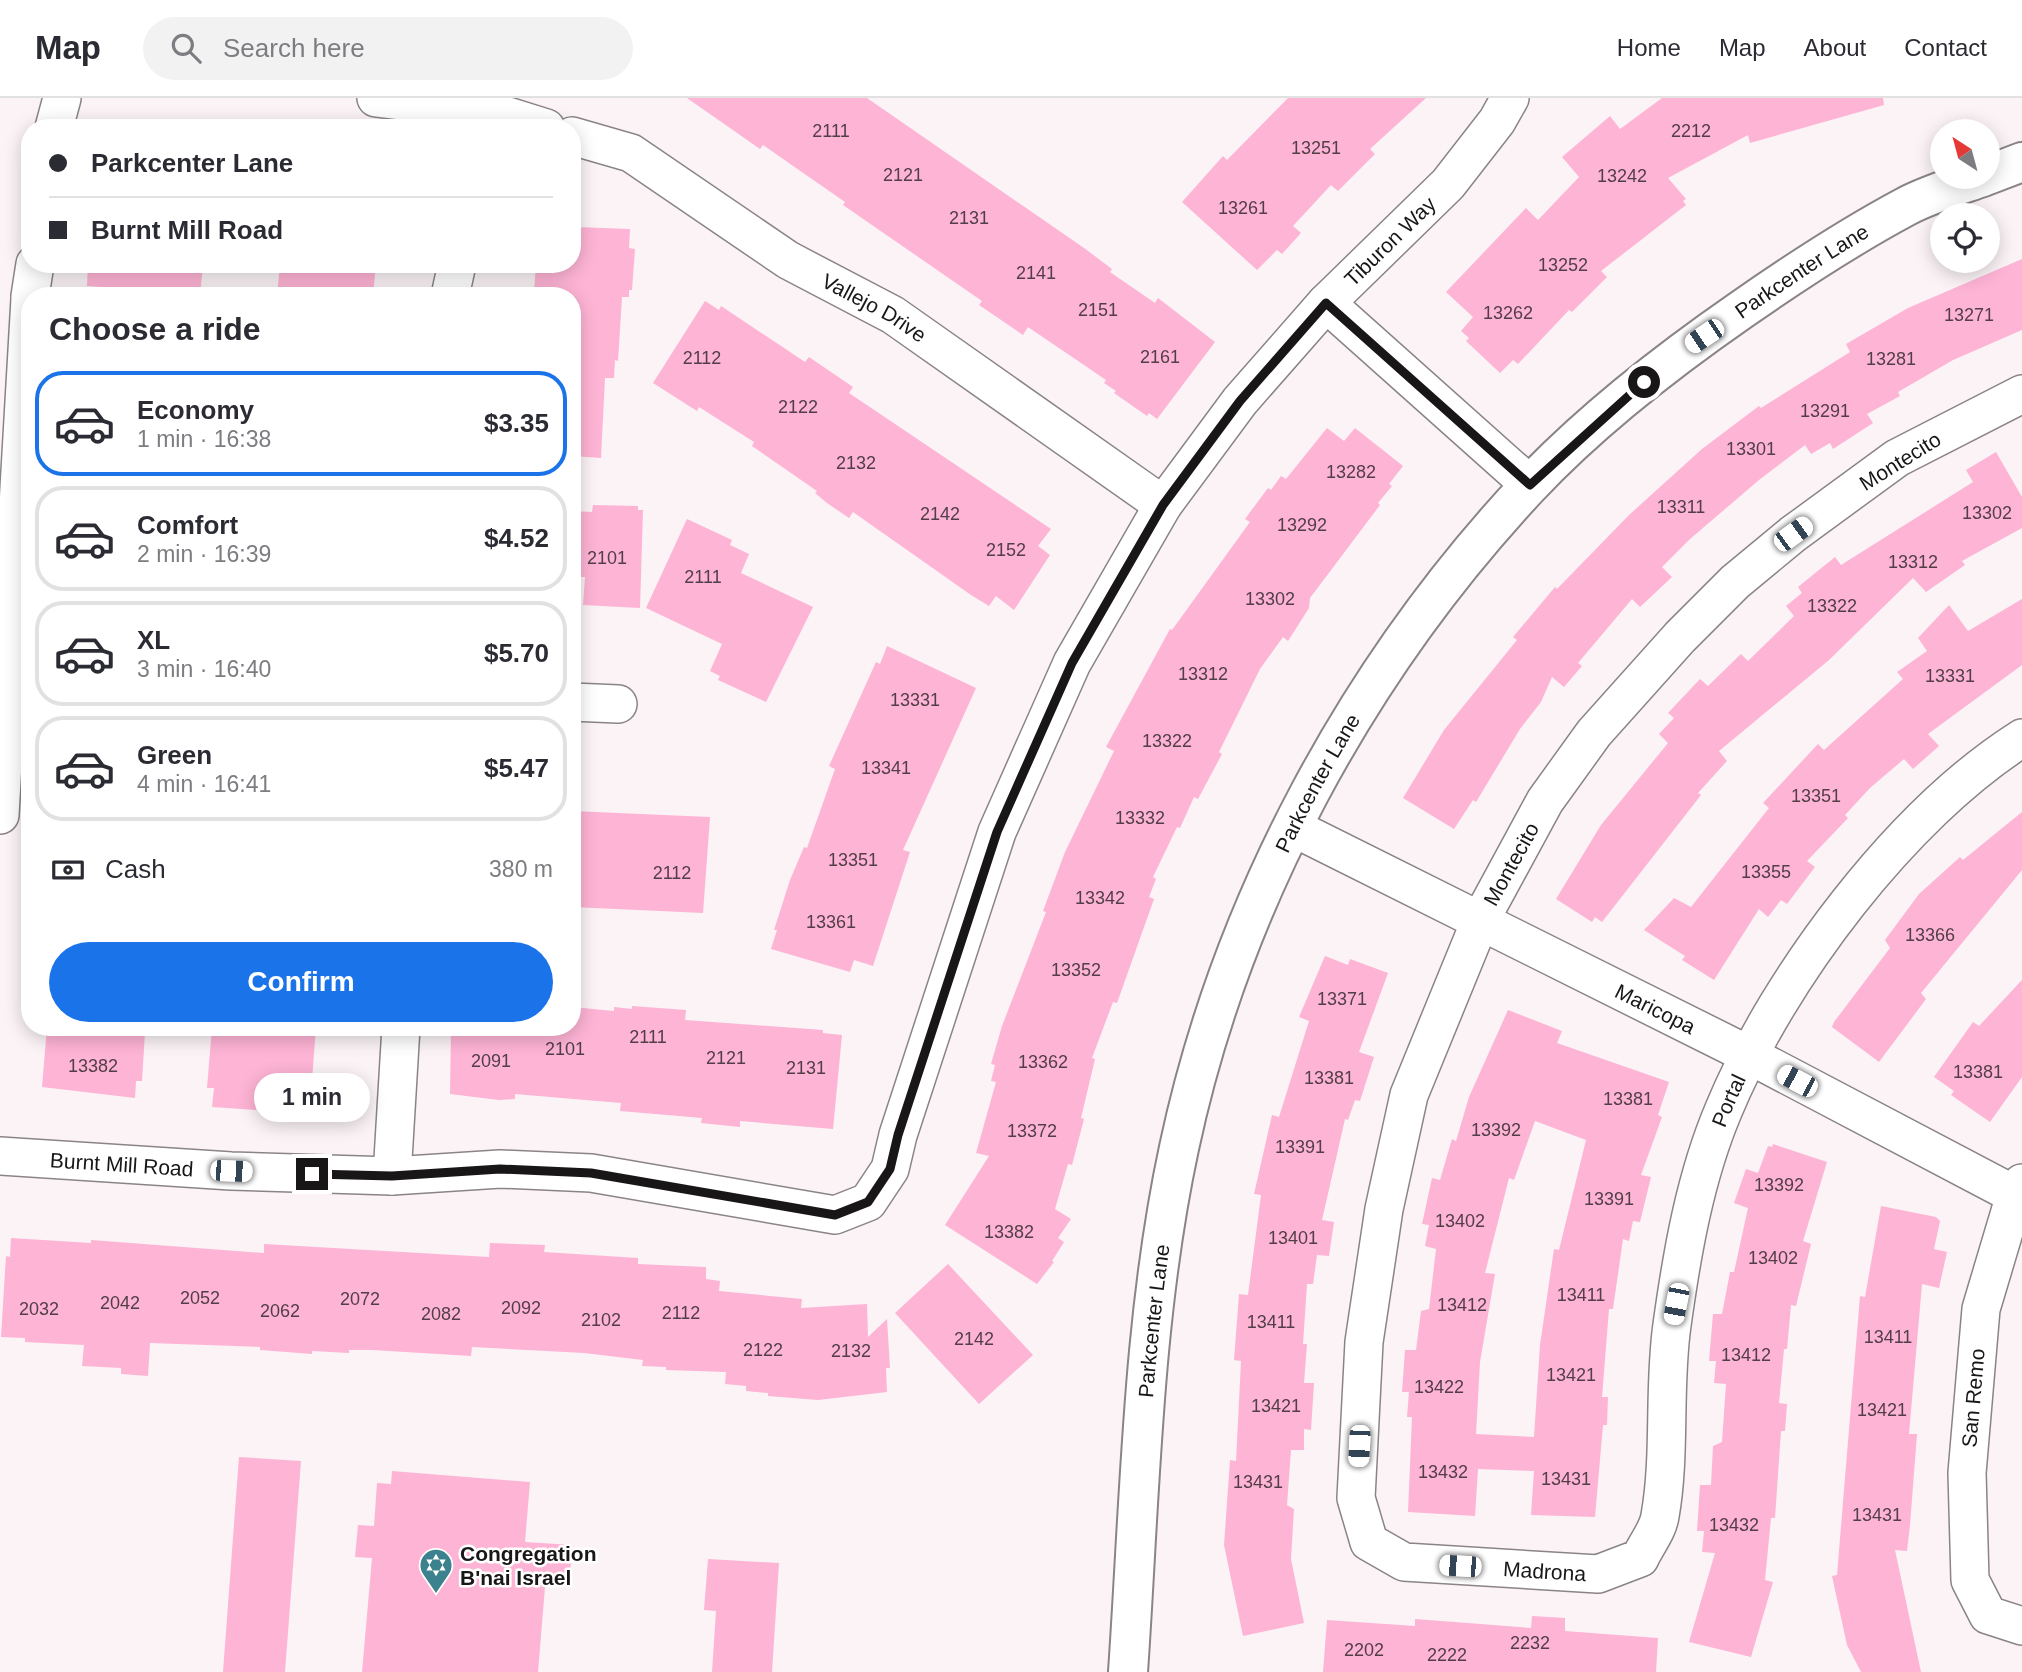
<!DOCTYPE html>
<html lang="en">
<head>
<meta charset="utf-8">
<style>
	:root { --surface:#fff; --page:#f2f2f3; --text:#2b2b33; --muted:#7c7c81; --line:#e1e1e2; --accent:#1a73e8 }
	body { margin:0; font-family:Helvetica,sans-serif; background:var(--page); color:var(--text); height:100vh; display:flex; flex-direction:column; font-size:26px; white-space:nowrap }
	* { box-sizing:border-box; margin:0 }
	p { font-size:23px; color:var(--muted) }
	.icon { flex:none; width:38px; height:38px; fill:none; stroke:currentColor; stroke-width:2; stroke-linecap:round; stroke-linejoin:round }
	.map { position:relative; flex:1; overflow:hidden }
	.drawer { position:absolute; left:21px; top:189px; width:560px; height:749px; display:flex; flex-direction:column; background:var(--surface); border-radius:28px; box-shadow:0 4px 18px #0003 }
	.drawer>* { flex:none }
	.banner { position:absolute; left:21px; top:21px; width:560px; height:154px; border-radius:28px; box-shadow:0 4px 18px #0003; display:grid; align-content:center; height:154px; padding:0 28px; background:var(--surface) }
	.needle { width:46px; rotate:324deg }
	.controls { position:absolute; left:1930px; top:21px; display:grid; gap:14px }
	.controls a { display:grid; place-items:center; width:70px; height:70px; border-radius:50%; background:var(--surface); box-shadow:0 4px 18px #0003; font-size:35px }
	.end { position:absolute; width:32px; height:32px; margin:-16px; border:9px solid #191618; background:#fff; box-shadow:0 0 0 4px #fff }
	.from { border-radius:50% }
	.bubble { position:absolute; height:49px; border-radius:24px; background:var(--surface); box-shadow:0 4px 18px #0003; font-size:23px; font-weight:600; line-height:49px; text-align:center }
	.car { position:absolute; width:21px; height:42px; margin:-21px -10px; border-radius:9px; box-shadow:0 0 5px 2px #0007; background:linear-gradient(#fff 24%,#345 0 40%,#fff 0 76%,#345 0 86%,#fff 0) }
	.banner b { display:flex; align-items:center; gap:24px; height:66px; font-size:26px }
	.banner b+b { border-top:2px solid var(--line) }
	.banner i { width:18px; height:18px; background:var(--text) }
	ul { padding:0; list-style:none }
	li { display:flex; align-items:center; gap:21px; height:105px; margin:0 14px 10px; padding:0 14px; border:4px solid var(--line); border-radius:28px }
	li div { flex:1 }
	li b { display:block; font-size:26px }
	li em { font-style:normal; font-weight:600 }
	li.on { border-color:var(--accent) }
	li>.icon { width:63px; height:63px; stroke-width:1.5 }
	h2 { padding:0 28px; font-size:32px; line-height:84px }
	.pay { display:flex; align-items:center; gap:18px; height:77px; padding:0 28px; font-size:26px }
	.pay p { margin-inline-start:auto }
	.action { display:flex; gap:14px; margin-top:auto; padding:14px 28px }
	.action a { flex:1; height:80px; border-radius:42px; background:var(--accent); color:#fff; font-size:28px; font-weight:600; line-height:80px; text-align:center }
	header { display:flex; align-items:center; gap:42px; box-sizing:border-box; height:98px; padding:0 35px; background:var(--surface); border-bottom:2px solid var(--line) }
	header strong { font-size:33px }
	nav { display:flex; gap:38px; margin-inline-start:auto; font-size:24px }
	.search { width:490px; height:63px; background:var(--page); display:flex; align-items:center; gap:18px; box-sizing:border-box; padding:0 24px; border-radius:38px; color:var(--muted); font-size:26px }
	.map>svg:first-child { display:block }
</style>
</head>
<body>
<header>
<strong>Map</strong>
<div class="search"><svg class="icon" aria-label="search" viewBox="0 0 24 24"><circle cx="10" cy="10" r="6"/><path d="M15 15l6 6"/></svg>Search here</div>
<nav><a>Home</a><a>Map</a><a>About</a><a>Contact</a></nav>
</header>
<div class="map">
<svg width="2022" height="1574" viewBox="0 0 2022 1574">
	<rect width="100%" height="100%" fill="#fbf3f6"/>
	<g fill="#feb4d5" fill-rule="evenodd">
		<path d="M687,0H867L1084,150L1112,171L1110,174L1155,205L1158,200L1215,244L1157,321L1149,315L1147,318L1114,295L1116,293L1104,285L1106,282L1028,229L1023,237L979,207L982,203L843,107L845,104L763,47L760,51Z"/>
		<path d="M1288,0H1426L1370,51L1375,56L1338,93L1331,87L1293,128L1301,135L1282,156L1277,152L1257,172L1182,104L1223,58L1227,62Z"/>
		<path d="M1662,0H1883L1884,7L1750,45L1748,37L1668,80L1686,101L1683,103L1686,107L1601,173L1607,179L1572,214L1569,212L1518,266L1513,262L1500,275L1466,243L1469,240L1461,233L1473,219L1446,194L1526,110L1538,122L1579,79L1562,59L1610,18L1620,31Z"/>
		<path d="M576,129L630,131L629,150L635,151L632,192H629V199H622L618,263L615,262L614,280H605L601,360L572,358V196L534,194L536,166H572Z"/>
		<path d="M2022,161V232L1953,262L1898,294L1900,298L1867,316L1873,325L1833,351L1830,345L1811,356L1805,347L1759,382L1690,441L1662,469L1672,479L1640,509L1632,501L1578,565L1582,568L1564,589L1552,579L1541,604L1520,631L1476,704L1473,702L1454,731L1403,700L1444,632L1517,542L1513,539L1555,489L1557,491L1629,417L1702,351L1759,308L1761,310L1850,254L1846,246L1908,210Z"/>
		<path d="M88,166H203L200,198H145V192L87,188Z"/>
		<path d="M280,166H376L373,198H277Z"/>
		<path d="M705,203L719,212L721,208L805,264L809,259L853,289L849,295L1051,431L1038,448L1050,457L1014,512L996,498L989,508L971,497L853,414L849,420L827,405L815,395L817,393L752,348L754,344L699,309L697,313L653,285Z"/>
		<path d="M1327,330L1344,343L1355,330L1403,368L1389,386L1392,388L1378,405L1380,407L1310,500L1309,510L1288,543L1283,539L1260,571L1219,654L1222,656L1198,701L1194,699L1180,730L1177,729L1153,779L1156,781L1149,799L1154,801L1117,905L1113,904L1092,960L1095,961L1081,1020L1084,1021L1072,1067L1068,1066L1055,1111L1071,1121L1058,1140L1064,1144L1052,1163L1054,1164L1037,1186L945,1127L989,1058L976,1055L996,984L991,983L995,967L991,966L1002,928L1046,814L1043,813L1065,754L1114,653L1106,649L1151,566L1170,531L1172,532L1250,424L1245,421L1268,390L1271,392L1281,378L1286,381Z"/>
		<path d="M1996,354L2022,399V430L1962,463L1965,467L1926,494L1913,480L1829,562L1719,653L1727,663L1698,695L1701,697L1602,824L1595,819L1592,824L1556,801L1601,727L1668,645L1659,636L1674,620L1668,615L1700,581L1708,588L1741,556L1748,563L1794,518L1786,508L1802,495L1798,489L1835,459L1841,467L1973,384L1966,372Z"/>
		<path d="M593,407L638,408V412H643L640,510L583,507L585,479H572V413L592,414Z"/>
		<path d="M687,421L732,442L730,447L749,456L741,475L813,509L766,604L718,582L720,578L710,573L722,546L646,510Z"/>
		<path d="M2022,501V567L1928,636L1939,648L1913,671L1904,661L1870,690L1845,717L1848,720L1807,763L1815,769L1787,806L1781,802L1768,819L1759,811L1714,882L1682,862L1685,858L1644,832L1674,800L1691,809L1769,710L1763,705L1818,646L1824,652L1903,581L1897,574L1927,553L1918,540L1949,507L1968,533Z"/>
		<path d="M887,548L976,590L903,752L910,754L873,868L854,862L850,874L771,851L777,832H774L790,782L804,749L807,750L835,671L829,668L876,564L880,566Z"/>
		<path d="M572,713L710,719L703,815L572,809Z"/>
		<path d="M2022,714V772L1921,895L1926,901L1879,964L1832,929L1834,924L1890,850L1885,842L1919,796L1960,759L1963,762Z"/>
		<path d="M1325,858L1348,867L1350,861L1388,875L1359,954L1374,959L1360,1003L1355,1002L1348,1022L1345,1021L1322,1122L1334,1124L1329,1158L1317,1157L1313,1186H1307L1303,1246H1307L1304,1285H1314L1311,1332L1304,1331V1352H1291L1287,1407L1294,1411L1291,1461L1304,1525L1243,1538L1224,1447L1230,1362L1236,1363L1241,1263L1234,1262L1239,1196L1248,1197L1261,1097L1254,1096L1272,1017L1279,1019L1309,923L1299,919Z"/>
		<path d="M2022,882V979L1990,1024L1951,997L1954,993L1934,979L1973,924L1979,928Z"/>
		<path d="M632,908L686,912L685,922L823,932V935L842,937L833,1031L740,1023V1029L701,1025L702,1020L620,1013L621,1005L515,996V1001L499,1002L450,996L451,929H572V909L614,913V909L632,911Z"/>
		<path d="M1508,912L1562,933L1557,945L1669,984L1658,1017L1662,1019L1641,1077L1651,1079L1640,1124L1633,1123L1629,1143L1623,1141L1613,1211H1609L1602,1299H1608L1607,1327H1603L1595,1419L1531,1417L1534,1373L1478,1371L1475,1418L1408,1414L1412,1319H1407L1409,1294H1402L1405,1252H1416L1421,1213L1429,1211L1436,1151L1425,1148L1429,1127L1422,1126L1432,1080L1440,1082L1452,1041L1456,1043L1469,999ZM1535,1023L1586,1042L1559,1152L1554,1151L1540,1247L1534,1339L1476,1336L1480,1264L1495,1176L1485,1175L1509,1080L1514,1082Z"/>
		<path d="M47,929L145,934L142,983H136L135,1000L42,989Z"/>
		<path d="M212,929H316L310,1009L257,1005L256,1012L212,1009L214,990H207Z"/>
		<path d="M1773,1046L1827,1064L1803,1143L1811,1146L1796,1208L1791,1207L1787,1251H1784L1779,1305L1787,1306L1785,1333H1781L1775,1420H1771L1765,1482L1773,1484L1751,1559L1689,1544L1715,1455L1702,1454L1704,1433H1697L1700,1387H1711L1713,1348L1722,1344L1726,1286L1714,1285L1716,1263H1709L1713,1216H1722L1730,1174H1734L1748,1110L1734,1105L1746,1071L1758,1075L1768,1048L1772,1049Z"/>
		<path d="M1881,1108L1936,1119L1940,1123L1934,1151L1947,1154L1939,1190L1922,1186L1909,1336H1917L1910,1427L1907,1453L1895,1452L1921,1574H1861L1847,1547L1832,1478L1837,1477L1860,1198L1865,1199Z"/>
		<path d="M11,1140L91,1145V1142L264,1155V1146L489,1159L490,1145L545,1147L544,1154L638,1160V1166L706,1169V1181L720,1183L719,1193L802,1201L801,1210L867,1206L868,1239L887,1221L890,1270H886L887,1294L818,1302L768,1298V1295L746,1293V1288L725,1286L726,1274L666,1272V1269L642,1268L643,1262L584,1255L472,1249L471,1258L372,1252H349V1255L312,1253V1256L260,1252V1249L150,1245L148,1278L121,1276V1270L82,1268L84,1247L25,1244V1240L1,1239L6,1158L10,1159Z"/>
		<path d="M948,1166L1033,1257L979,1306L895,1215Z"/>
		<path d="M239,1359L301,1363L285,1574H223Z"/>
		<path d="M392,1373L530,1384L525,1444L572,1447L570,1479L546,1477L538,1574H362L372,1460L355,1459L358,1427L374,1428L377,1385L391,1386Z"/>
		<path d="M708,1461L779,1465L772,1574H712L716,1513L704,1512Z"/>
		<path d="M1532,1518L1565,1520V1533L1658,1540L1656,1574H1323L1327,1522L1415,1528V1521L1531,1530Z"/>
	</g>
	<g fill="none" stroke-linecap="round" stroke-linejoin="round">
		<defs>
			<g id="street">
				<path d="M376,0L498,15L546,30"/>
				<path d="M54,30L62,0"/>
				<path id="s1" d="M572,38L631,55L788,162L893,217L1163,407"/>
				<path d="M30,198L35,166"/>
				<path d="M450,198L457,166"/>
				<path d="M1326,205L1530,387"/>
				<path id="s2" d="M2022,296L1897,360L1793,436L1735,484L1680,539L1594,635L1545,703L1481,821L1409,997L1384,1111L1364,1244L1356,1400L1369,1444L1404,1464L1598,1476L1640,1460C1646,1447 1658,1432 1660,1418C1671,1356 1663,1289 1672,1227C1682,1155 1695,1079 1724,1011C1779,879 1901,717 2022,640"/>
				<path d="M572,604L618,606"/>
				<path d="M0,717L30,201"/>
				<path id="s3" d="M1294,730L1749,957L2015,1097"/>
				<path id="s4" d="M0,1058L231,1073L392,1078L500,1071L591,1075L835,1117L868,1104L890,1071L898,1037L997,734L1072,565L1163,407L1240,303L1326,205L1448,86L1497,23L1510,0"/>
				<path d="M392,1078L401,929"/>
				<path d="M2022,1085L2015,1097L1981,1211L1967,1375L1970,1482L1988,1517L2022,1528"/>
			</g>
			<g id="secondary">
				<path d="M1988,77L2022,64"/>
				<path id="s5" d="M1128,1574C1140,1400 1142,1222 1179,1050C1231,805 1357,572 1528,389C1591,322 1666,264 1741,212C1794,175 1849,139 1905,109C1929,96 1957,88 1983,79"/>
			</g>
		</defs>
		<use href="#street" stroke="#8b8486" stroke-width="40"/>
		<use href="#secondary" stroke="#8b8486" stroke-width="42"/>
		<use href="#street" stroke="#fff" stroke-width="37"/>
		<use href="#secondary" stroke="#fff" stroke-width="38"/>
	</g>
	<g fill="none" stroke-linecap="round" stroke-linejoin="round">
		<path stroke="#191618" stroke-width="9" d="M312,1076L392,1078L500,1071L591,1075L835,1117L868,1104L890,1071L898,1037L997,734L1072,565L1163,407L1240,303L1326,205L1530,387L1644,284"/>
	</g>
	<defs>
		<symbol id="synagogue-pin" viewBox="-11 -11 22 30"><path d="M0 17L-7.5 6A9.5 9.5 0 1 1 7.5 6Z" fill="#3c818e" stroke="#fff"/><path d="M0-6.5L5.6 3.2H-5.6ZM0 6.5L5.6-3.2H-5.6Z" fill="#fff"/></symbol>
	</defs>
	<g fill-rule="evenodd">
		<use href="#synagogue-pin" x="417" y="1448" width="38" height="52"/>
	</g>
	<g text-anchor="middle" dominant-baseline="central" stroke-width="5" stroke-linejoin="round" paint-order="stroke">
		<g font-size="18" fill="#523e47">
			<text x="831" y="33">2111</text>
			<text x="1691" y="33">2212</text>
			<text x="1316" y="50">13251</text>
			<text x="903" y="77">2121</text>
			<text x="1622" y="78">13242</text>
			<text x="1243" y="110">13261</text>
			<text x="969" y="120">2131</text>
			<text x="1563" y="167">13252</text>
			<text x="1036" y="175">2141</text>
			<text x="1098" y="212">2151</text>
			<text x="1508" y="215">13262</text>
			<text x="1969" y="217">13271</text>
			<text x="1160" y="259">2161</text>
			<text x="702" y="260">2112</text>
			<text x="1891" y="261">13281</text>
			<text x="798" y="309">2122</text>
			<text x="1825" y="313">13291</text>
			<text x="1751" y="351">13301</text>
			<text x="856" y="365">2132</text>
			<text x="1351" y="374">13282</text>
			<text x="1681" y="409">13311</text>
			<text x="1987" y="415">13302</text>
			<text x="940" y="416">2142</text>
			<text x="1302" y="427">13292</text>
			<text x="1006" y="452">2152</text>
			<text x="607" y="460">2101</text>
			<text x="1913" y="464">13312</text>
			<text x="703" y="479">2111</text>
			<text x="1270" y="501">13302</text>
			<text x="1832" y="508">13322</text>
			<text x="1203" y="576">13312</text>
			<text x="1950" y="578">13331</text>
			<text x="915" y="602">13331</text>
			<text x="1167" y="643">13322</text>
			<text x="886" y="670">13341</text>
			<text x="1816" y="698">13351</text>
			<text x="1140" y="720">13332</text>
			<text x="853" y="762">13351</text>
			<text x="1766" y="774">13355</text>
			<text x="672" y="775">2112</text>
			<text x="1100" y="800">13342</text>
			<text x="831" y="824">13361</text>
			<text x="1930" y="837">13366</text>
			<text x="1076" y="872">13352</text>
			<text x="1342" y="901">13371</text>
			<text x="648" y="939">2111</text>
			<text x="565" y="951">2101</text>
			<text x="726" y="960">2121</text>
			<text x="491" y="963">2091</text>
			<text x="1043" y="964">13362</text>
			<text x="93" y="968">13382</text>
			<text x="806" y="970">2131</text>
			<text x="1978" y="974">13381</text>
			<text x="1329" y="980">13381</text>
			<text x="1628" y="1001">13381</text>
			<text x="1496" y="1032">13392</text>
			<text x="1032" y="1033">13372</text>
			<text x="1300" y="1049">13391</text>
			<text x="1779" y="1087">13392</text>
			<text x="1609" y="1101">13391</text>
			<text x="1460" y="1123">13402</text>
			<text x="1009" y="1134">13382</text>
			<text x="1293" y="1140">13401</text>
			<text x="1773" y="1160">13402</text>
			<text x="1581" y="1197">13411</text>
			<text x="200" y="1200">2052</text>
			<text x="360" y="1201">2072</text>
			<text x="120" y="1205">2042</text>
			<text x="1462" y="1207">13412</text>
			<text x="521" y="1210">2092</text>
			<text x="39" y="1211">2032</text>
			<text x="280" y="1213">2062</text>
			<text x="681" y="1215">2112</text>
			<text x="441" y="1216">2082</text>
			<text x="601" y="1222">2102</text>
			<text x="1271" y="1224">13411</text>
			<text x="1888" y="1239">13411</text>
			<text x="974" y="1241">2142</text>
			<text x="763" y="1252">2122</text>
			<text x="851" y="1253">2132</text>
			<text x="1746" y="1257">13412</text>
			<text x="1571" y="1277">13421</text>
			<text x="1439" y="1289">13422</text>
			<text x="1276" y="1308">13421</text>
			<text x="1882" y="1312">13421</text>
			<text x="1443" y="1374">13432</text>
			<text x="1566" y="1381">13431</text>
			<text x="1258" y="1384">13431</text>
			<text x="1877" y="1417">13431</text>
			<text x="1734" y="1427">13432</text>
			<text x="1530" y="1545">2232</text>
			<text x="1364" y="1552">2202</text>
			<text x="1447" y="1557">2222</text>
		</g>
		<g font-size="21" fill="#191618" stroke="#fff">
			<text stroke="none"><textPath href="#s4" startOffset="1984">Tiburon Way</textPath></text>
			<text stroke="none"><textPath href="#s5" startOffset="1633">Parkcenter Lane</textPath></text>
			<text stroke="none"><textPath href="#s1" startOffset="350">Vallejo Drive</textPath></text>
			<text transform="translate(1900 363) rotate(-32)">Montecito</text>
			<text stroke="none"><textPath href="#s5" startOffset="919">Parkcenter Lane</textPath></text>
			<text transform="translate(1511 766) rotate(-61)">Montecito</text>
			<text stroke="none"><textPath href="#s3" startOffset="404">Maricopa</textPath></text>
			<text stroke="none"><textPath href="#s2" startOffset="2163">Portal</textPath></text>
			<text stroke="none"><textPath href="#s4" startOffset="122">Burnt Mill Road</textPath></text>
			<text stroke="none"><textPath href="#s5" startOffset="352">Parkcenter Lane</textPath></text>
			<text transform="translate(1973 1300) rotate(-85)">San Remo</text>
			<text stroke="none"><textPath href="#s2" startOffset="1594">Madrona</textPath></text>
		</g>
		<g font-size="21" font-weight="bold" fill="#191618" stroke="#fff" text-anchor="start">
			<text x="460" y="1455">Congregation<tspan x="460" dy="24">B'nai Israel</tspan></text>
		</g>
	</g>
</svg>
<div class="controls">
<a><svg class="needle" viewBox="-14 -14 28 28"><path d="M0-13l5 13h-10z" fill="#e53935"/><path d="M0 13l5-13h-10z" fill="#7c7c81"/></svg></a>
<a><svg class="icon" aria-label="locate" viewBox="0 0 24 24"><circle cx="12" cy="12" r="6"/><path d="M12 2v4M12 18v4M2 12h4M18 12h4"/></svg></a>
</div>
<i class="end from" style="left:1644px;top:284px"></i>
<i class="end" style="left:312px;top:1076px"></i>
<div class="bubble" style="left:254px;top:975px;width:116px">1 min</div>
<i class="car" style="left:1704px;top:238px;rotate:236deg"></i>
<i class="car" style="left:1793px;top:436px;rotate:54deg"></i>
<i class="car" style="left:1797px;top:983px;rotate:298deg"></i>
<i class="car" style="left:231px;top:1073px;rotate:92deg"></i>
<i class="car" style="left:1676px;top:1206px;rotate:191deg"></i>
<i class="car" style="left:1359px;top:1348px;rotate:183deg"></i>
<i class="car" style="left:1460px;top:1468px;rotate:273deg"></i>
<div class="banner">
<b><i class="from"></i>Parkcenter Lane</b>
<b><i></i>Burnt Mill Road</b>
</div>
<section class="drawer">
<h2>Choose a ride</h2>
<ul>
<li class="on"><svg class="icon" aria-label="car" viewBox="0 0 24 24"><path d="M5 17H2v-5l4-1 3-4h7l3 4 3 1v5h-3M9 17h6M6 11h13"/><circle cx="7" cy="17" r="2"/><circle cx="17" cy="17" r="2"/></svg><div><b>Economy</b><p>1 min · 16:38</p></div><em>$3.35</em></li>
<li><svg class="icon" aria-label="car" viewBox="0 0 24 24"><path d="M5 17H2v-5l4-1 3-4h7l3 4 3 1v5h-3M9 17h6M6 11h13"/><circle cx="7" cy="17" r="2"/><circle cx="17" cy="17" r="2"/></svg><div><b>Comfort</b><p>2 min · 16:39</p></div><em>$4.52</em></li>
<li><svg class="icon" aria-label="car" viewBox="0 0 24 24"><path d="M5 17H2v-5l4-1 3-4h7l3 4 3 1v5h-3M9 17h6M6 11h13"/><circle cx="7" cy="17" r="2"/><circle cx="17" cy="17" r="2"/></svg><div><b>XL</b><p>3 min · 16:40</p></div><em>$5.70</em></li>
<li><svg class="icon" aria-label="car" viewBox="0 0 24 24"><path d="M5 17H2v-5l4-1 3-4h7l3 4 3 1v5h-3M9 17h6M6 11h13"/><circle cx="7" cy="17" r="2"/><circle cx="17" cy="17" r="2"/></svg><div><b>Green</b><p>4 min · 16:41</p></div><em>$5.47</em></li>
</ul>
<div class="pay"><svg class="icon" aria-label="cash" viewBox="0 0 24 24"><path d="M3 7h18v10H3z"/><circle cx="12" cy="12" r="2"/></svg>Cash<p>380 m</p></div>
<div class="action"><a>Confirm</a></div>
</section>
</div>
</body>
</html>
